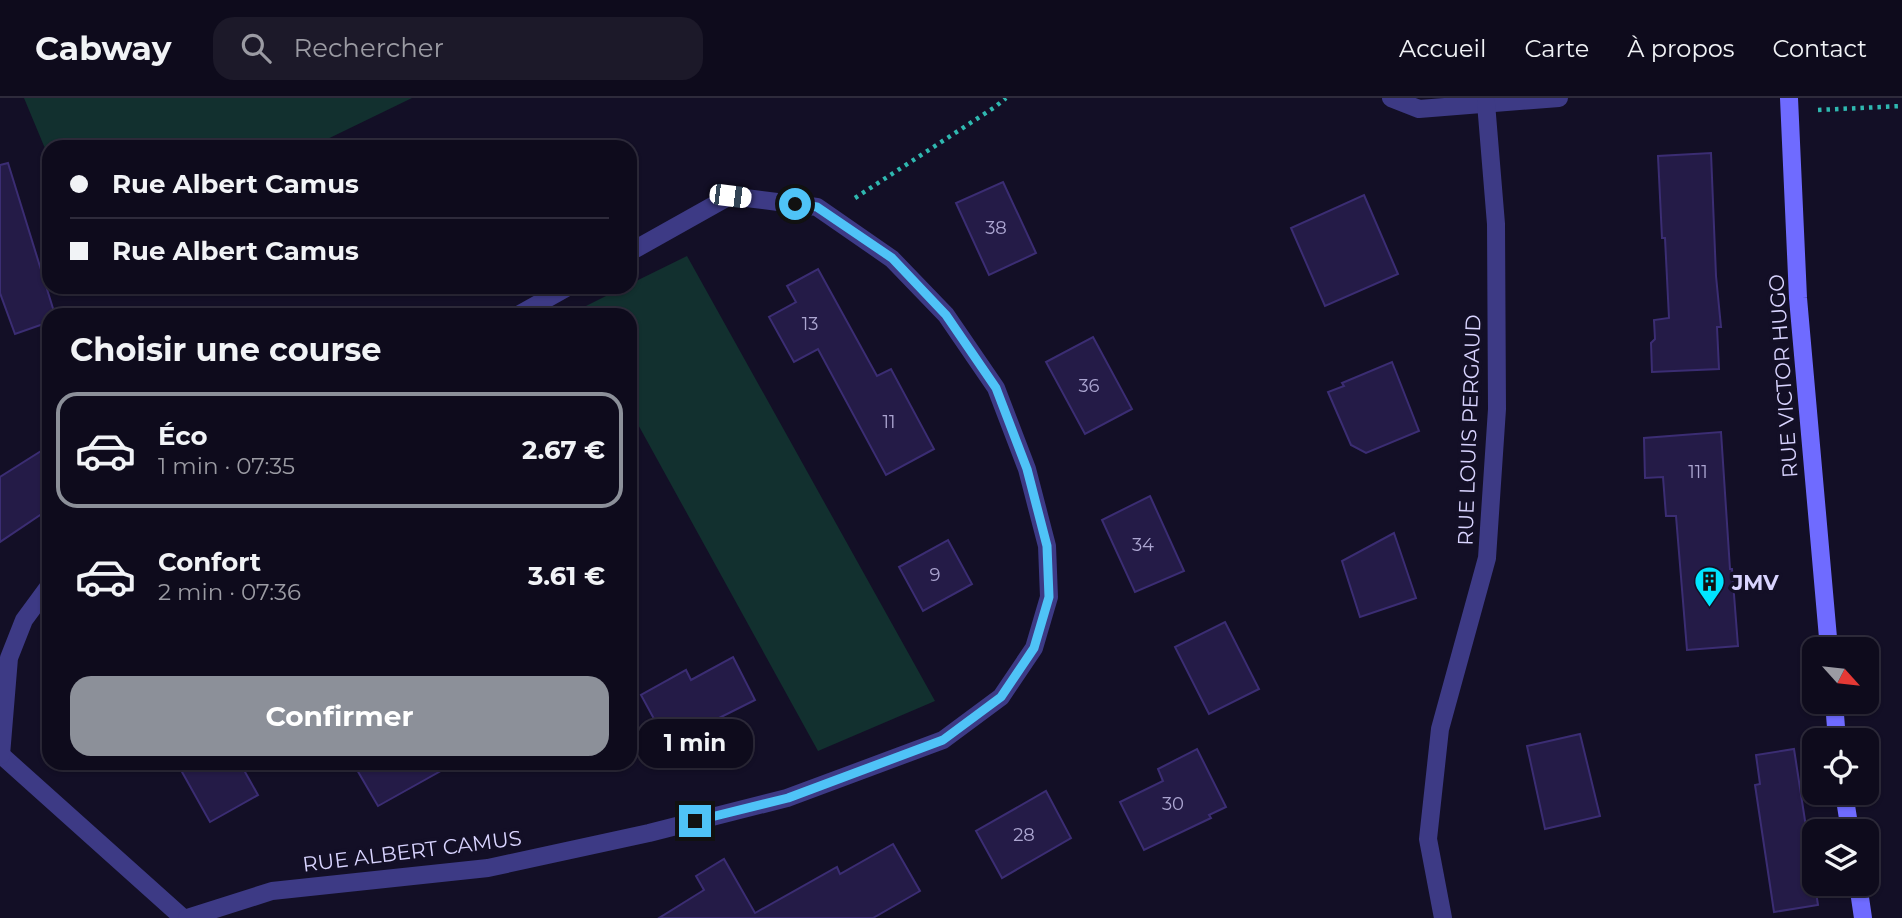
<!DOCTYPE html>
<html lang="fr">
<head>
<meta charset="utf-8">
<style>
	:root { --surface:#0e0b1c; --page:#1c1929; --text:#f1f3f6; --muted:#9b9ba3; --line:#2e2b3b; --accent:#8c9099 }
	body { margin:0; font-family:Montserrat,sans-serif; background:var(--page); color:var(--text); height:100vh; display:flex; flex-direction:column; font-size:26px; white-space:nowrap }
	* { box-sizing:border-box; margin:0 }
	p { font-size:23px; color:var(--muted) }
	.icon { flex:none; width:38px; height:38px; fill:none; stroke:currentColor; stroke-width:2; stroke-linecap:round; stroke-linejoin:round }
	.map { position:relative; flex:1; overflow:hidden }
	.drawer { position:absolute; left:42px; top:210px; width:595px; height:462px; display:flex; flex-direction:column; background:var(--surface); border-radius:21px; box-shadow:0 2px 5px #0004,0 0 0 2px var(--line) }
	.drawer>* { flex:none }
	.top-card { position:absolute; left:42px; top:42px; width:595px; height:154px; border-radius:21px; box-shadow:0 2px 5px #0004,0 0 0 2px var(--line); display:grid; align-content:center; height:154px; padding:0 28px; background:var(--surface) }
	.needle { width:46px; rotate:117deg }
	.tools { position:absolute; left:1802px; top:539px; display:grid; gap:14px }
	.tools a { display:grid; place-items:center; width:77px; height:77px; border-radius:14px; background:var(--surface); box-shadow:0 2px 5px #0004,0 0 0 2px var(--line); font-size:35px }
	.end { position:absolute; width:32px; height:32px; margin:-16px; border:9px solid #4fc3f7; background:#111; box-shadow:0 0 0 4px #111 }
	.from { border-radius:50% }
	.bubble { position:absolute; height:49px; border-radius:21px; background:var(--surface); box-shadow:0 2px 5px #0004,0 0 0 2px var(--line); font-size:23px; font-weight:700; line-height:49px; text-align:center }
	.car { position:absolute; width:21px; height:42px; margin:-21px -10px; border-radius:9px; box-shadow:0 0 5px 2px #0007; background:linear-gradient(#fff 24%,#345 0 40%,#fff 0 76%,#345 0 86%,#fff 0) }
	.top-card b { display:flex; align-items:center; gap:24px; height:66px; font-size:26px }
	.top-card b+b { border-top:2px solid var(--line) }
	.top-card i { width:18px; height:18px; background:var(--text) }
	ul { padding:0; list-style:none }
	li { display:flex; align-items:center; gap:21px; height:116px; margin:0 14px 10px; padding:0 14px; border:4px solid transparent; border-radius:21px }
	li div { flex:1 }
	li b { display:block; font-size:26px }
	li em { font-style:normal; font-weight:700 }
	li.active { border-color:var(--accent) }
	li>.icon { width:63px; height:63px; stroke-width:1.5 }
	h2 { padding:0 28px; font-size:32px; line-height:84px }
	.cta { display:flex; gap:14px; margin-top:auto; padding:14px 28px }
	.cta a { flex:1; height:80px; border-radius:21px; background:var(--accent); color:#fff; font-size:28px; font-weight:700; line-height:80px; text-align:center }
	header { display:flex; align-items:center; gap:42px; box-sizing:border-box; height:98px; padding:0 35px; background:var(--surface); border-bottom:2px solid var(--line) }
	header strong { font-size:33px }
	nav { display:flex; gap:38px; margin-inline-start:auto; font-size:24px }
	.search { width:490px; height:63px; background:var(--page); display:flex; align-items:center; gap:18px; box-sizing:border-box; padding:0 24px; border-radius:21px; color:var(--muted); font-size:26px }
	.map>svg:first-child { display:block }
</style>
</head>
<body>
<header>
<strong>Cabway</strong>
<div class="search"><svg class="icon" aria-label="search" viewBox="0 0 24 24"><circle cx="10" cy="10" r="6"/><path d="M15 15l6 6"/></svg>Rechercher</div>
<nav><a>Accueil</a><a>Carte</a><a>À propos</a><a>Contact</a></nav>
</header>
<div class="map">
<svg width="1902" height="820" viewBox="0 0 1902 820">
	<rect width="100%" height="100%" fill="#130f26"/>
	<g fill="#12302f">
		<path d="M24,0H412L311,49H49V60Z"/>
		<path d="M687,158L935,603L818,653L630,312V217H578L576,213L624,189H630V186Z"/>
	</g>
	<g fill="#241b47" stroke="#3b2d73" stroke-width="2">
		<path d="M1711,55L1716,178L1721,229H1717L1719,271L1652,274L1651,245L1655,241L1654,222L1669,220L1665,140H1662L1658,58Z"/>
		<path d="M8,65L55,217H49V224L15,236L0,195V67Z"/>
		<path d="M1003,84L1036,155L989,177L956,105Z"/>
		<path d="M1364,97L1398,176L1325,208L1291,130Z"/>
		<path d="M818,171L877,278L891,271L934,351L886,377L818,251L794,264L769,219L796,204L787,188Z"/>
		<path d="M1093,239L1132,311L1085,336L1046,264Z"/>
		<path d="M1392,264L1419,333L1366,355L1351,347L1328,294L1344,288L1342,285Z"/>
		<path d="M1721,334L1730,471H1732L1738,548L1687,552L1676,418H1666L1663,379L1645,380L1644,340Z"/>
		<path d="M49,348V411L0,444V379Z"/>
		<path d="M1150,398L1184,473L1135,494L1102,422Z"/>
		<path d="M1394,435L1416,500L1360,519L1342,463Z"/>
		<path d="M948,442L972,486L923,513L899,469Z"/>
		<path d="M1225,524L1259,591L1209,616L1175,549Z"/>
		<path d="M733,559L755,602L713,623L724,643L679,667L641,597L686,572L691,582Z"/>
		<path d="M1580,636L1600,718L1545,731L1527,648Z"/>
		<path d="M1197,651L1226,709L1209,717L1211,720L1144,752L1120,704L1163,683L1158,671Z"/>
		<path d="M1794,651L1818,807L1774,814L1755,687L1760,686L1756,657Z"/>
		<path d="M177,665H240L258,697L210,724Z"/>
		<path d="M353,665H455L378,708Z"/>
		<path d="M1046,693L1071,740L1002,780L976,733Z"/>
		<path d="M893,746L920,793L873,820H659L704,792L696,778L724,761L755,815L837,769L840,776Z"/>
	</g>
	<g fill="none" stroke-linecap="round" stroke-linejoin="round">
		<g stroke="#2fb8b0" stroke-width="4.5" stroke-dasharray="3.5 5" stroke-linecap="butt">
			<path d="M1818,12L1902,8"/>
			<path d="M855,100L995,9L1006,0"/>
		</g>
		<g stroke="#3d3a85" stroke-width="18">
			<path d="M1391,0L1419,11L1559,0"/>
			<path d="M518,217L568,189"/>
			<path d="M0,656L183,820"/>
			<path d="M1,657L9,560L24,522L49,488"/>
			<path d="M187,820L272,793L488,770L649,735L787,700L943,642L1001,599L1034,550L1049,499L1047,448L1027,371L996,290L946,217L892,161L817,109L730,98L630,154"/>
			<path d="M1443,820L1428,741L1440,631L1487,460L1497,311L1496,126L1486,5"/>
		</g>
		<g stroke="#6f6bff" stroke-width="18">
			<path d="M1789,0L1798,200L1829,551"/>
			<path d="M1834,604L1837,642"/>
			<path d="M1844,695L1850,733"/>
			<path d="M1858,786L1863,820"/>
		</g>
	</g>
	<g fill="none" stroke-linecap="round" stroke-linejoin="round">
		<path stroke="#4fc3f7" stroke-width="9" d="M695,723L788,700L943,642L1001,599L1034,550L1049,499L1047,448L1027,371L996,290L946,217L892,160L817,109L795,106"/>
	</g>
	<defs>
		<symbol id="building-pin" viewBox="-11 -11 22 30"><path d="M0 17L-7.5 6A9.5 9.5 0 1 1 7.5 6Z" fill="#00e5ff" stroke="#130f26"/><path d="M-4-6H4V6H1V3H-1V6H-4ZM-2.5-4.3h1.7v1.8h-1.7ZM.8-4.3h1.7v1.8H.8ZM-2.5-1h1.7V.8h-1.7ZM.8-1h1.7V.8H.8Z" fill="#111"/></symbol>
	</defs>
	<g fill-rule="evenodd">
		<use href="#building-pin" x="1692" y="466" width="35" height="47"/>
	</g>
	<g text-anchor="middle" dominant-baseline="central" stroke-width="7" stroke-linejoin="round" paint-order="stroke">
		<g font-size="18" fill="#aca6d1">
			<text x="996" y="130">38</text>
			<text x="810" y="226">13</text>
			<text x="1089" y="288">36</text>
			<text x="889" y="324">11</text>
			<text x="1698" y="374">111</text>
			<text x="1143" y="447">34</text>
			<text x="935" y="477">9</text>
			<text x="1173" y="706">30</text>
			<text x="1024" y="737">28</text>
		</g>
		<g font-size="21" fill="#d9d4ff" stroke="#130f26">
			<text transform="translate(1783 278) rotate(-94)">RUE VICTOR HUGO</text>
			<text transform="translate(1469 332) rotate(-88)">RUE LOUIS PERGAUD</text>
			<text transform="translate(412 753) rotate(-7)">RUE ALBERT CAMUS</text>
		</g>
		<g font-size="21" font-weight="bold" fill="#d9d4ff" stroke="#130f26" text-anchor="start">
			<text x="1732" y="484">JMV</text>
		</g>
	</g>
</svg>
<div class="tools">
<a><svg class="needle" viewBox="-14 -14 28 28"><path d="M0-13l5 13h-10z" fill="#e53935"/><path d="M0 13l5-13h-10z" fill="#9b9ba3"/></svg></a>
<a><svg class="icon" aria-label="locate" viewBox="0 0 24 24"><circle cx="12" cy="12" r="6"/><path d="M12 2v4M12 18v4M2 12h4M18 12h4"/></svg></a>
<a><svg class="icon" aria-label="layers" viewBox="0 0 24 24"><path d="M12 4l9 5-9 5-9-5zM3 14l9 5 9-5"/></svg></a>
</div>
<i class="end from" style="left:795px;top:106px"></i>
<i class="end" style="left:695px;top:723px"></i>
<div class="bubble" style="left:637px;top:621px;width:116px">1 min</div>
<i class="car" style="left:730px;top:98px;rotate:97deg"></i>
<div class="top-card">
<b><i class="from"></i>Rue Albert Camus</b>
<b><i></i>Rue Albert Camus</b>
</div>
<section class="drawer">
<h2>Choisir une course</h2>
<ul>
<li class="active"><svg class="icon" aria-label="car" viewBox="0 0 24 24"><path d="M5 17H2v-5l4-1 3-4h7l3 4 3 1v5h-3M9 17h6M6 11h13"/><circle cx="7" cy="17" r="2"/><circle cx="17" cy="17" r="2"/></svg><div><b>Éco</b><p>1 min · 07:35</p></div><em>2.67 €</em></li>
<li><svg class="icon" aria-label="car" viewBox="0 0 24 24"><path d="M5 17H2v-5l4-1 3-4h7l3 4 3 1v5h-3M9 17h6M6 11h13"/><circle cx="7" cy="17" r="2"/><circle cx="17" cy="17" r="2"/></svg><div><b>Confort</b><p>2 min · 07:36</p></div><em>3.61 €</em></li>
</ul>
<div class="cta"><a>Confirmer</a></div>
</section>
</div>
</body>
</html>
